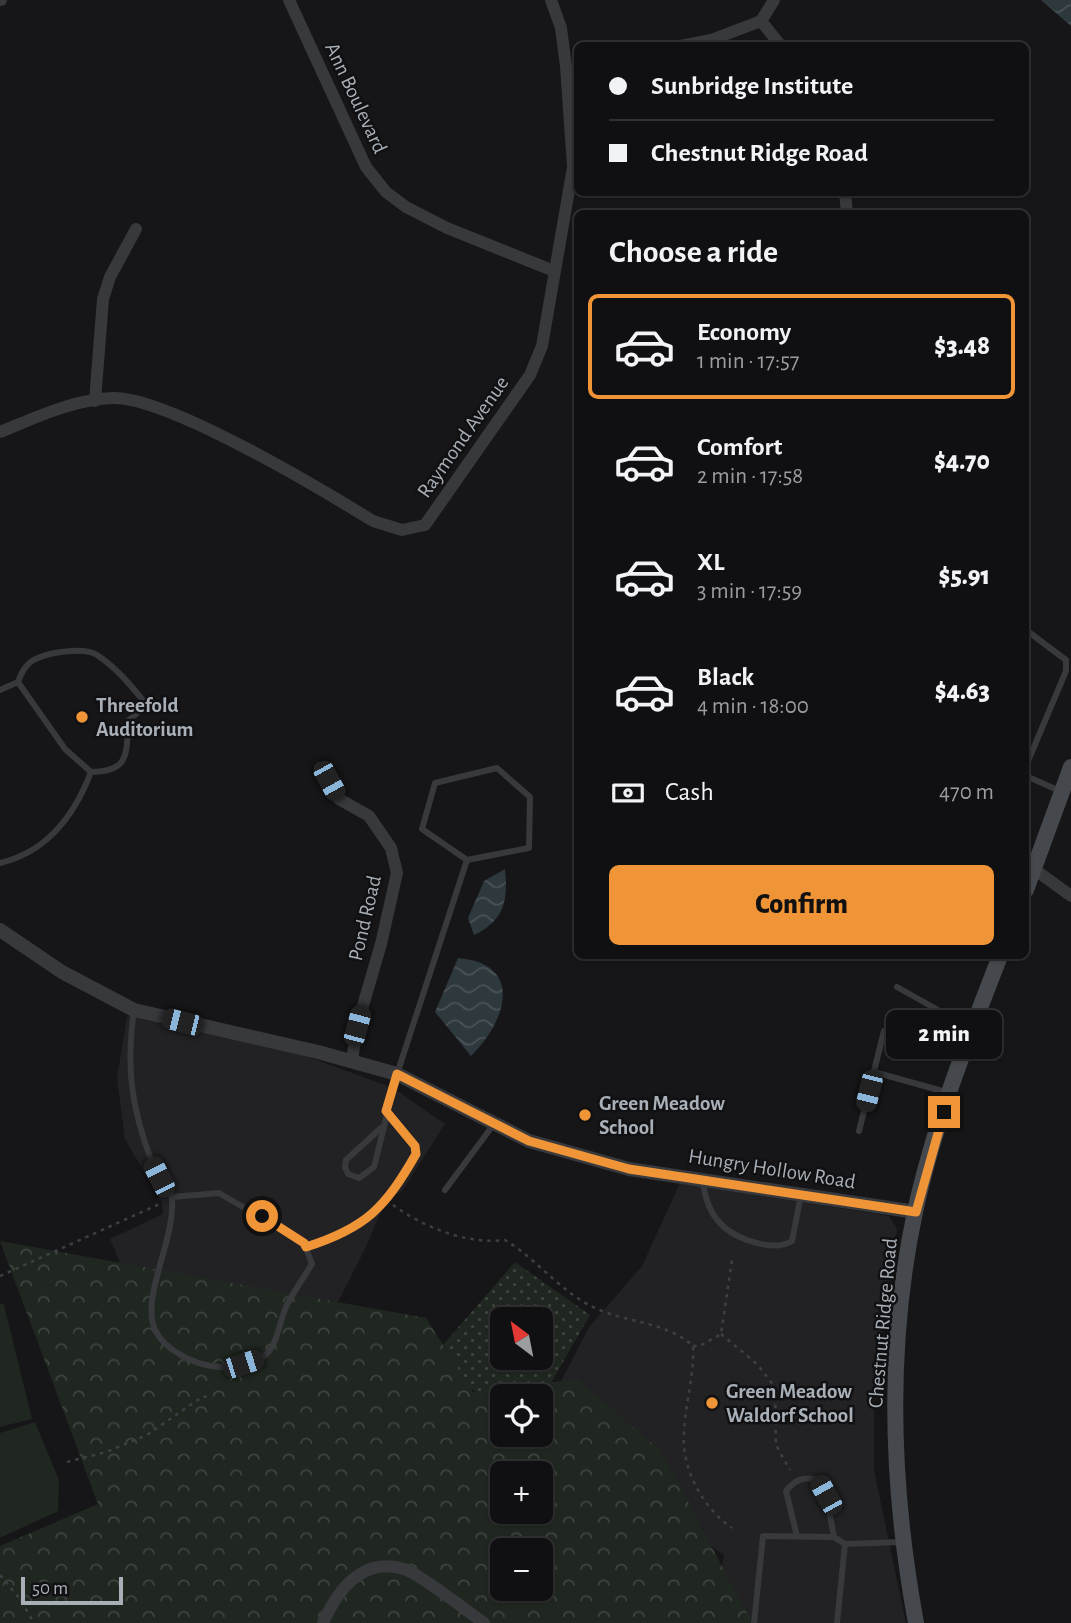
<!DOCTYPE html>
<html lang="en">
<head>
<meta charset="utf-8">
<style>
	:root { --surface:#101012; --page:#19191b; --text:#f1f3f6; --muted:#9c9d9f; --line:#303032; --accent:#ef9437 }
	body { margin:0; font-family:"Alegreya Sans",sans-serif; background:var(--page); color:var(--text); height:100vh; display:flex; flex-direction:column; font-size:26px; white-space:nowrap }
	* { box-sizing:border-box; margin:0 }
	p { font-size:23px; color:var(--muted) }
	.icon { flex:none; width:38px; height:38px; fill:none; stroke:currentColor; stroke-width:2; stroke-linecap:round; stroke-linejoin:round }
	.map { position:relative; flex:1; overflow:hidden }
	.panel { position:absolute; left:574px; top:210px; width:455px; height:749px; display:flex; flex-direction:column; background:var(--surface); border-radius:10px; box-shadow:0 2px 5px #0004,0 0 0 2px var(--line) }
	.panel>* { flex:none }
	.guide { position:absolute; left:574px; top:42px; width:455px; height:154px; border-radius:10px; box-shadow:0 2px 5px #0004,0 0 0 2px var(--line); display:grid; align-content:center; height:154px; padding:0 35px; background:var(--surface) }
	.needle { width:46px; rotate:328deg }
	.controls { position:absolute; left:490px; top:1307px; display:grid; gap:14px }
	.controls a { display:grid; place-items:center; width:63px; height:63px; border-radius:10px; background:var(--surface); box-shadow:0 2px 5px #0004,0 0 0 2px var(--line); font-size:35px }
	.scale { position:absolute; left:21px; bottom:18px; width:102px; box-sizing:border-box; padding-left:7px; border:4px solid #a8afb7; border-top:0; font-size:19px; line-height:24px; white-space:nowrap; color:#a8afb7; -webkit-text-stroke:5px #111113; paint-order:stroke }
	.end { position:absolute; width:32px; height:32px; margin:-16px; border:9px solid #ef9437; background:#111; box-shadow:0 0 0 4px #111 }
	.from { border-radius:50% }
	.bubble { position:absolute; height:49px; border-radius:10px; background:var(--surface); box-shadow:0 2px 5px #0004,0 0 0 2px var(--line); font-size:23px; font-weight:800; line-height:49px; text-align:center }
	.car { position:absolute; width:21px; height:42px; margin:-21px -10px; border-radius:9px; box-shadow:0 0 5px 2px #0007; background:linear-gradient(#222 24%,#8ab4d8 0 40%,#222 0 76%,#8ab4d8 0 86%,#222 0) }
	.guide b { display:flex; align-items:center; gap:24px; height:66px; font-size:26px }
	.guide b+b { border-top:2px solid var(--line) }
	.guide i { width:18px; height:18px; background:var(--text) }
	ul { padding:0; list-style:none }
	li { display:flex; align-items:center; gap:21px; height:105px; margin:0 14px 10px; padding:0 21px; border:4px solid transparent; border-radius:10px }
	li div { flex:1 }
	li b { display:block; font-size:26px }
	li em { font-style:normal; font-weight:800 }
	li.active { border-color:var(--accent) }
	li>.icon { width:63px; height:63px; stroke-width:1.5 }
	h2 { padding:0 35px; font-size:32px; line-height:84px }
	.pay { display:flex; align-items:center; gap:18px; height:77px; padding:0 35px; font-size:26px }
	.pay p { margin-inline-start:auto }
	.action { display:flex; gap:14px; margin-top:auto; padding:14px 35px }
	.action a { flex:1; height:80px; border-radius:10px; background:var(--accent); color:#111; font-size:28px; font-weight:800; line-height:80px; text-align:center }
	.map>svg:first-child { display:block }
</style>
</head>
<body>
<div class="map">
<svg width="1071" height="1623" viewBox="0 0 1071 1623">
	<defs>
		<pattern id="grass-dots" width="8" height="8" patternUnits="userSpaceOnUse" patternTransform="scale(1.75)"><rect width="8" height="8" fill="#202720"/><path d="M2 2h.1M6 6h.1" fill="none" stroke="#3e443e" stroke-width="1.8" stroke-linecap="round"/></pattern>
		<pattern id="forest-crowns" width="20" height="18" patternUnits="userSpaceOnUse" patternTransform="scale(1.75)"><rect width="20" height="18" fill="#202720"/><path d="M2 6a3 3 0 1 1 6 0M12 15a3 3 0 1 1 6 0" fill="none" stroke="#3e443e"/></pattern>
		<pattern id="water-waves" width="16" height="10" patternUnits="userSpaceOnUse" patternTransform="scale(1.75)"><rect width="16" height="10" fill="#2e393d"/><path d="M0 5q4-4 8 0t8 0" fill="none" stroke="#495357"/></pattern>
	</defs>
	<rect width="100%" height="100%" fill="#161618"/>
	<g fill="#222225">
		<path d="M127,1016L303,1055L393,1088L445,1124L402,1191L386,1200L364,1251L335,1308L123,1270L110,1239L163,1214L162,1203L125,1139L117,1078Z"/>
		<path d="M680,1183L889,1216L897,1229L874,1385V1470L906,1623H713L724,1555L541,1435V1420L589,1327L642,1266Z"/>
	</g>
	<path fill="url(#grass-dots)" fill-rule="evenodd" d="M515,1262L590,1315L541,1400V1396H502V1410L430,1360ZM502,1320H541V1358H502Z"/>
	<path fill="url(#forest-crowns)" fill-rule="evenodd" d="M0,1241L426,1318L473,1392L577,1379L661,1451L752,1623H0V1546L98,1504ZM502,1396H541V1435H502ZM502,1474H541V1512H502ZM502,1550H541V1589H502Z"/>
	<g fill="#202720">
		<path d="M0,1303L4,1305L32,1419L0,1427Z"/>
		<path d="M35,1422L59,1480L58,1511L0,1538V1433Z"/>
	</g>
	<g fill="url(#water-waves)">
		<path d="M1041,0H1071V26Z"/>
		<path d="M505,869C508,900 505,920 474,935L468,918L484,881Z"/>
		<path d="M458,958C526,964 505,1023 471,1056L435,1012Z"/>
	</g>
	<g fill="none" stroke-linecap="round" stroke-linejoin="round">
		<g stroke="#3d4043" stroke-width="2.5" stroke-dasharray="3.5 5" stroke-linecap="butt">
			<path d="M393,1205C423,1227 468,1245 505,1240C540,1261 563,1296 602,1311C632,1323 668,1323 693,1346C695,1378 682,1413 684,1445C686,1477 706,1510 732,1528"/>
			<path d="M0,1276L162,1203"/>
			<path d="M721,1334L757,1364L775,1387L776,1445L790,1470"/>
			<path d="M693,1346H700L721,1334L732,1260"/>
			<path d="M67,1462L106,1452L147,1435L202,1397L211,1396"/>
			<path d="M0,1575L20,1599L34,1623"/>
		</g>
		<g stroke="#37393d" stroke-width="6">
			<path d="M1026,630L1066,660V671L1026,766"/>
			<path d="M18,682C22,671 27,662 38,658C51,652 85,647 97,655C117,668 132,687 147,705L129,720C125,753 132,771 91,772"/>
			<path d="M0,690L18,682L65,749L91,772C75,814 47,852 0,863"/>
			<path d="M497,768L530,797L529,848L467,860L422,829L435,783Z"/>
			<path d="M1026,776L1060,791"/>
			<path d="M897,987L938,1010L953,1043L954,1053L959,1057"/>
			<path d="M134,1010C126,1067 131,1108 152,1162C156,1171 171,1192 172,1199C175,1238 144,1292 153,1324C158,1342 175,1353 191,1360C213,1370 254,1372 270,1350C279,1337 280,1319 287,1305C294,1291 304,1277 312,1264L304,1243L219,1193L172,1197"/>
			<path d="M874,1072L946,1092"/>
			<path d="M381,1128L346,1160L345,1167L348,1174L359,1178L374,1167L397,1074L467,860"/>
			<path d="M859,1131L884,1031"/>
			<path d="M703,1182C707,1217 725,1236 761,1244C772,1246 782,1247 792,1241L801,1195"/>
			<path d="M445,1190L494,1124"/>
			<path d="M306,1247C350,1232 380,1216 404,1174C408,1167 416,1158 415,1150C414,1138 394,1121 386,1111"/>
			<path d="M797,1536L786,1491C795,1480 803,1476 818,1480L826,1495L834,1537"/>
			<path d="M754,1623L763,1536L834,1537L845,1544L903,1542"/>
			<path d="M837,1623L845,1544"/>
		</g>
		<g stroke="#37393d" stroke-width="12">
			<path d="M0,0H1"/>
			<path d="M289,0L366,167L386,192L406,207L447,228L554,271"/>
			<path d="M774,0L761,21L781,46"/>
			<path d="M681,46L711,40L761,21"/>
			<path d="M845,192L847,214"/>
			<path d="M95,401L103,299L110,277L136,229"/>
			<path d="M0,432C35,418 74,399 113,398C168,397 321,489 373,521L402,530L425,525L530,375L542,346L573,167L566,66L561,28L551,0"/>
			<path d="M320,768L339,799L369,816L391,848L397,873L381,944L357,1026L352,1061"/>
			<path d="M1034,869L1071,896"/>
			<path d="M323,1623C337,1591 362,1556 404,1569C420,1574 467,1611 484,1623"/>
		</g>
		<path stroke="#37393d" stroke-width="14" d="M0,930L62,972L134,1010L318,1052L397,1074L529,1141L629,1169L916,1212"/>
		<g stroke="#45484c" stroke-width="16">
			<path d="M1026,890L1071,767"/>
			<path d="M916,1623C891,1487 886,1348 915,1212C934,1124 968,1039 1000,956"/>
		</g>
	</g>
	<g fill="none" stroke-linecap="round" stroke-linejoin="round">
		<path stroke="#ef9437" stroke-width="9" d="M262,1216L304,1243L306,1247C366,1228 385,1208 416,1154L415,1146L386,1111L397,1074L529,1141L629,1169L916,1212L944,1112"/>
	</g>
	<g fill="#ef9437" stroke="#111113" stroke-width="2.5">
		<circle cx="82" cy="717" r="7"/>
		<circle cx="585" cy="1115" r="7"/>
		<circle cx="712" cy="1403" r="7"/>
	</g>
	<g text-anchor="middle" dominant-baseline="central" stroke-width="5" stroke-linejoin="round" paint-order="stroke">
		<g font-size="21" fill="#a8afb7" stroke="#111113">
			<text transform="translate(356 98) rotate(65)">Ann Boulevard</text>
			<text transform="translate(463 437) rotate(-55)">Raymond Avenue</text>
			<text transform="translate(365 918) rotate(-77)">Pond Road</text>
			<text transform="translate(772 1169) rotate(9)">Hungry Hollow Road</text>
			<text transform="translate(883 1323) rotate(-85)">Chestnut Ridge Road</text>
		</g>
		<g font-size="21" font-weight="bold" fill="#a8afb7" stroke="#111113" text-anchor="start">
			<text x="96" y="705">Threefold<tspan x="96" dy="24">Auditorium</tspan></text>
			<text x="599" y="1103">Green Meadow<tspan x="599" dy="24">School</tspan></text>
			<text x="726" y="1391">Green Meadow<tspan x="726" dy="24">Waldorf School</tspan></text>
		</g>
	</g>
</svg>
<div class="controls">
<a><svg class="needle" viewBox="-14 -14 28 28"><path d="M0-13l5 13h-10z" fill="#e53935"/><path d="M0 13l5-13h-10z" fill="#9c9d9f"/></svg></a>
<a><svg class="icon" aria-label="locate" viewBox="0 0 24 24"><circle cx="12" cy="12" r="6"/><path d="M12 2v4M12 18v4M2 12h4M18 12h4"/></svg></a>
<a>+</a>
<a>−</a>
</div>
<div class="scale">50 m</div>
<i class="end from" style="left:262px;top:1216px"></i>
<i class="end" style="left:944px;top:1112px"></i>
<div class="bubble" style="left:886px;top:1010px;width:116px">2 min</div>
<i class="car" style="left:329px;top:781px;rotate:151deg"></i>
<i class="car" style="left:182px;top:1022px;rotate:284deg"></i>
<i class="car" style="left:357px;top:1026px;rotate:15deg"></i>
<i class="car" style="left:869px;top:1091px;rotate:194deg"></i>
<i class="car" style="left:159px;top:1177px;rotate:333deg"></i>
<i class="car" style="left:243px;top:1364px;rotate:72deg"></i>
<i class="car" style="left:826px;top:1495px;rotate:331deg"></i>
<div class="guide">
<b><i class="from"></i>Sunbridge Institute</b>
<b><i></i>Chestnut Ridge Road</b>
</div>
<section class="panel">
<h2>Choose a ride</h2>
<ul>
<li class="active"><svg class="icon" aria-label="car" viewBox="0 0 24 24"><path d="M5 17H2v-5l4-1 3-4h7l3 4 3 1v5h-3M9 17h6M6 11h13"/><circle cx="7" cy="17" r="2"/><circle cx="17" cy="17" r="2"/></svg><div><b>Economy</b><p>1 min · 17:57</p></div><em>$3.48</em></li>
<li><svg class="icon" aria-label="car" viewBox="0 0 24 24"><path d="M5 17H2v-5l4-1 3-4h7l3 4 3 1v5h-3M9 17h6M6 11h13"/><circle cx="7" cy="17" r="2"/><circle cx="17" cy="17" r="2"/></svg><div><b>Comfort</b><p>2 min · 17:58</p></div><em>$4.70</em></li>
<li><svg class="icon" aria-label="car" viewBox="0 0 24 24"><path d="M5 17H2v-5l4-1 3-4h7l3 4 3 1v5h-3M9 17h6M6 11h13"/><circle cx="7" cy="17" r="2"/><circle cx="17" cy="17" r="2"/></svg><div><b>XL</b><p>3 min · 17:59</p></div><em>$5.91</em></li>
<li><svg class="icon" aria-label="car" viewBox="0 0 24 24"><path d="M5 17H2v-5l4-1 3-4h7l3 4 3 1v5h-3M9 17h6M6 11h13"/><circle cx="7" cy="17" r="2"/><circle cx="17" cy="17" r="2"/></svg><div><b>Black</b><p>4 min · 18:00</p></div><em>$4.63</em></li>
</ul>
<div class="pay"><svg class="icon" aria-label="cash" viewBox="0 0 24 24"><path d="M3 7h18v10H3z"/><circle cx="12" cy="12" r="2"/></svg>Cash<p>470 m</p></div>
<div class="action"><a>Confirm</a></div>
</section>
</div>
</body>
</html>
